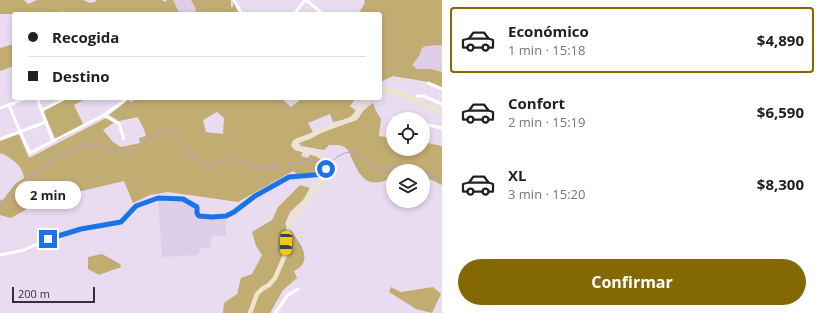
<!DOCTYPE html>
<html lang="es">
<head>
<meta charset="utf-8">
<style>
	:root { --surface:#fff; --page:#f6f6f6; --text:#202124; --muted:#757577; --line:#e0e0e0; --accent:#846903 }
	body { margin:0; font-family:"Open Sans",sans-serif; background:var(--page); color:var(--text); height:100vh; display:flex; flex-direction:column; font-size:15px; white-space:nowrap }
	* { box-sizing:border-box; margin:0 }
	p { font-size:13px; color:var(--muted) }
	.icon { flex:none; width:22px; height:22px; fill:none; stroke:currentColor; stroke-width:2; stroke-linecap:round; stroke-linejoin:round }
	.map { position:relative; flex:1; overflow:hidden }
	.drawer { display:flex; flex-direction:column; background:var(--surface); width:380px }
	.drawer>* { flex:none }
	.hud { position:absolute; left:12px; top:12px; width:370px; height:88px; border-radius:4px; box-shadow:0 2px 6px #0003; display:grid; align-content:center; height:88px; padding:0 16px; background:var(--surface) }
	.fabs { position:absolute; left:386px; top:112px; display:grid; gap:8px }
	.fabs a { display:grid; place-items:center; width:44px; height:44px; border-radius:50%; background:var(--surface); box-shadow:0 2px 6px #0003; font-size:20px }
	.scale { position:absolute; left:12px; bottom:10px; width:83px; box-sizing:border-box; padding-left:4px; border:2px solid #353038; border-top:0; font-size:11px; line-height:14px; white-space:nowrap; color:#353038; -webkit-text-stroke:3px #e9dcf1; paint-order:stroke }
	.end { position:absolute; width:18px; height:18px; margin:-9px; border:5px solid #1a73e8; background:#fff; box-shadow:0 0 0 2px #fff }
	.from { border-radius:50% }
	.bubble { position:absolute; height:28px; border-radius:14px; background:var(--surface); box-shadow:0 2px 6px #0003; font-size:13px; font-weight:700; line-height:28px; text-align:center }
	.car { position:absolute; width:12px; height:24px; margin:-12px -6px; border-radius:5px; box-shadow:0 0 3px 1px #0007; background:linear-gradient(#f5c518 24%,#345 0 40%,#f5c518 0 76%,#345 0 86%,#f5c518 0) }
	.hud b { display:flex; align-items:center; gap:14px; height:38px; font-size:15px }
	.hud b+b { border-top:1px solid var(--line) }
	.hud i { width:10px; height:10px; background:var(--text) }
	ul { padding:7px 0 0; list-style:none }
	li { display:flex; align-items:center; gap:12px; height:66px; margin:0 8px 6px; padding:0 8px; border:2px solid transparent; border-radius:4px }
	li div { flex:1 }
	li b { display:block; font-size:15px }
	li em { font-style:normal; font-weight:700 }
	li.active { border-color:var(--accent) }
	li>.icon { width:36px; height:36px; stroke-width:1.5 }
	.cta { display:flex; gap:8px; margin-top:auto; padding:8px 16px }
	.cta a { flex:1; height:46px; border-radius:24px; background:var(--accent); color:#fff; font-size:16px; font-weight:700; line-height:46px; text-align:center }
	main { display:flex; flex:1; min-height:0 }
	.map>svg:first-child { display:block }
</style>
</head>
<body>
<main>
<div class="map">
<svg width="442" height="313" viewBox="0 0 442 313">
	<rect width="100%" height="100%" fill="#e9dcf1"/>
	<g fill="#dfcee8">
		<path d="M173,0H227L231,7H233L197,14H180Z"/>
		<path d="M442,45V72L431,69H417L411,65L419,56L422,48L426,46Z"/>
		<path d="M158,199L180,201L192,204L195,207L196,215L200,217H226V236L212,235L210,249L200,248V252L198,253V255L162,257Z"/>
	</g>
	<g fill="#c1ad72" fill-rule="evenodd">
		<path d="M0,0H24L28,4L37,0H83L90,3L95,2L96,0H162L165,2L167,0H173L180,14H64L63,11L54,14H0Z"/>
		<path d="M191,0H231V7H233V2L238,11L234,14H194L196,9Z"/>
		<path d="M364,0H442V45L426,46L422,48L419,56L412,65L417,69H431L442,72V88L428,82L393,76L380,82V14H358L365,3Z"/>
		<path d="M14,44V66L0,71V48Z"/>
		<path d="M68,98H87L74,105L84,126L58,141L55,138L44,113L45,110Z"/>
		<path d="M138,98H281L291,107L301,99L308,98H356L350,106L356,111C351,119 342,120 333,122L330,114L308,123L313,132L293,140L291,146L294,149L303,151L301,156L308,158L311,153L321,158L323,171L321,172L297,174L293,171L238,202L168,192L150,195L133,203L124,181L43,200L11,218L0,215V199L2,201L15,184L24,178C23,165 11,159 2,153L0,154V141L19,134L29,158L106,118L115,122L103,130L113,142L121,147L140,143L139,138L146,136C144,127 141,125 138,117L119,121L109,115L128,100L131,102ZM217,112L224,118L223,134L206,132L203,120Z"/>
		<path d="M373,103L376,111L381,119L379,136L393,138V149H423V142L442,146V185L423,176V171H393V177C368,190 361,179 351,157C350,154 349,151 347,149C342,144 336,145 329,145L324,150L301,146L299,143L330,129L357,120L364,110Z"/>
		<path d="M300,185L310,188L303,200L290,212L285,224C293,235 311,251 302,265C300,268 296,270 294,271L297,278L283,290L270,313H223L224,303L237,294L241,278L252,274L262,255L256,246L252,232L272,220L278,207Z"/>
		<path d="M102,254L120,264L121,267L99,275L88,269V257Z"/>
		<path d="M391,287L401,292L433,287L441,294L432,313L416,309L389,292Z"/>
	</g>
	<g fill="none" stroke-linecap="round" stroke-linejoin="round">
		<g stroke="#be9ad4" stroke-width="1">
			<path d="M327,161L331,162C337,157 343,152 351,152C363,153 369,168 382,170C388,171 392,168 397,166C406,163 413,167 420,171"/>
			<path d="M423,172L442,180"/>
			<path d="M0,203C16,195 25,183 37,172C45,164 72,149 82,146C99,140 122,158 135,151C146,146 153,128 168,130C178,132 184,148 190,155C195,159 200,162 206,165C215,163 224,159 233,159C241,160 247,163 254,165C258,167 265,167 270,167C288,167 304,159 322,161"/>
		</g>
		<g stroke="#fff" stroke-width="3">
			<path d="M234,0L242,14"/>
			<path d="M306,0L323,14"/>
			<path d="M294,14L305,0"/>
			<path d="M428,83L442,89"/>
			<path d="M417,96H423L442,104"/>
			<path d="M37,98L53,141"/>
			<path d="M9,105L20,132L30,153L104,115L124,101L126,98"/>
			<path d="M0,108L27,98"/>
			<path d="M42,110L66,98"/>
			<path d="M104,115L119,124L124,139"/>
			<path d="M393,118L399,119"/>
			<path d="M423,124L442,128"/>
			<path d="M0,139L46,122"/>
			<path d="M0,255L24,250L48,239L71,232L121,222L136,206L158,198L183,199L197,207V213L199,216L212,217L226,216L234,212L255,196L289,177L325,174"/>
			<path d="M275,313L288,295L298,289"/>
		</g>
		<g stroke="#ede4cc" stroke-width="4.5">
			<path d="M380,92L386,90L399,93L442,113"/>
			<path d="M250,313L257,294L262,289L269,285L275,278L286,253L287,233L291,220L322,181L326,169L324,158L316,154L296,148L294,145L297,141L309,137L318,132L352,119L368,98"/>
		</g>
	</g>
	<g fill="none" stroke-linecap="round" stroke-linejoin="round">
		<path stroke="#1a73e8" stroke-width="5" d="M48,239L81,229L121,222L136,206L158,198L183,199L197,207V213L199,216L212,217L226,216L234,212L255,196L289,177L325,174L326,169"/>
	</g>
</svg>
<div class="fabs">
<a><svg class="icon" aria-label="locate" viewBox="0 0 24 24"><circle cx="12" cy="12" r="6"/><path d="M12 2v4M12 18v4M2 12h4M18 12h4"/></svg></a>
<a><svg class="icon" aria-label="layers" viewBox="0 0 24 24"><path d="M12 4l9 5-9 5-9-5zM3 14l9 5 9-5"/></svg></a>
</div>
<div class="scale">200 m</div>
<i class="end from" style="left:326px;top:169px"></i>
<i class="end" style="left:48px;top:239px"></i>
<div class="bubble" style="left:15px;top:181px;width:66px">2 min</div>
<i class="car" style="left:286px;top:243px;rotate:182deg"></i>
<div class="hud">
<b><i class="from"></i>Recogida</b>
<b><i></i>Destino</b>
</div>
</div>
<section class="drawer">
<ul>
<li class="active"><svg class="icon" aria-label="car" viewBox="0 0 24 24"><path d="M5 17H2v-5l4-1 3-4h7l3 4 3 1v5h-3M9 17h6M6 11h13"/><circle cx="7" cy="17" r="2"/><circle cx="17" cy="17" r="2"/></svg><div><b>Económico</b><p>1 min · 15:18</p></div><em>$4,890</em></li>
<li><svg class="icon" aria-label="car" viewBox="0 0 24 24"><path d="M5 17H2v-5l4-1 3-4h7l3 4 3 1v5h-3M9 17h6M6 11h13"/><circle cx="7" cy="17" r="2"/><circle cx="17" cy="17" r="2"/></svg><div><b>Confort</b><p>2 min · 15:19</p></div><em>$6,590</em></li>
<li><svg class="icon" aria-label="car" viewBox="0 0 24 24"><path d="M5 17H2v-5l4-1 3-4h7l3 4 3 1v5h-3M9 17h6M6 11h13"/><circle cx="7" cy="17" r="2"/><circle cx="17" cy="17" r="2"/></svg><div><b>XL</b><p>3 min · 15:20</p></div><em>$8,300</em></li>
</ul>
<div class="cta"><a>Confirmar</a></div>
</section>
</main>
</body>
</html>
